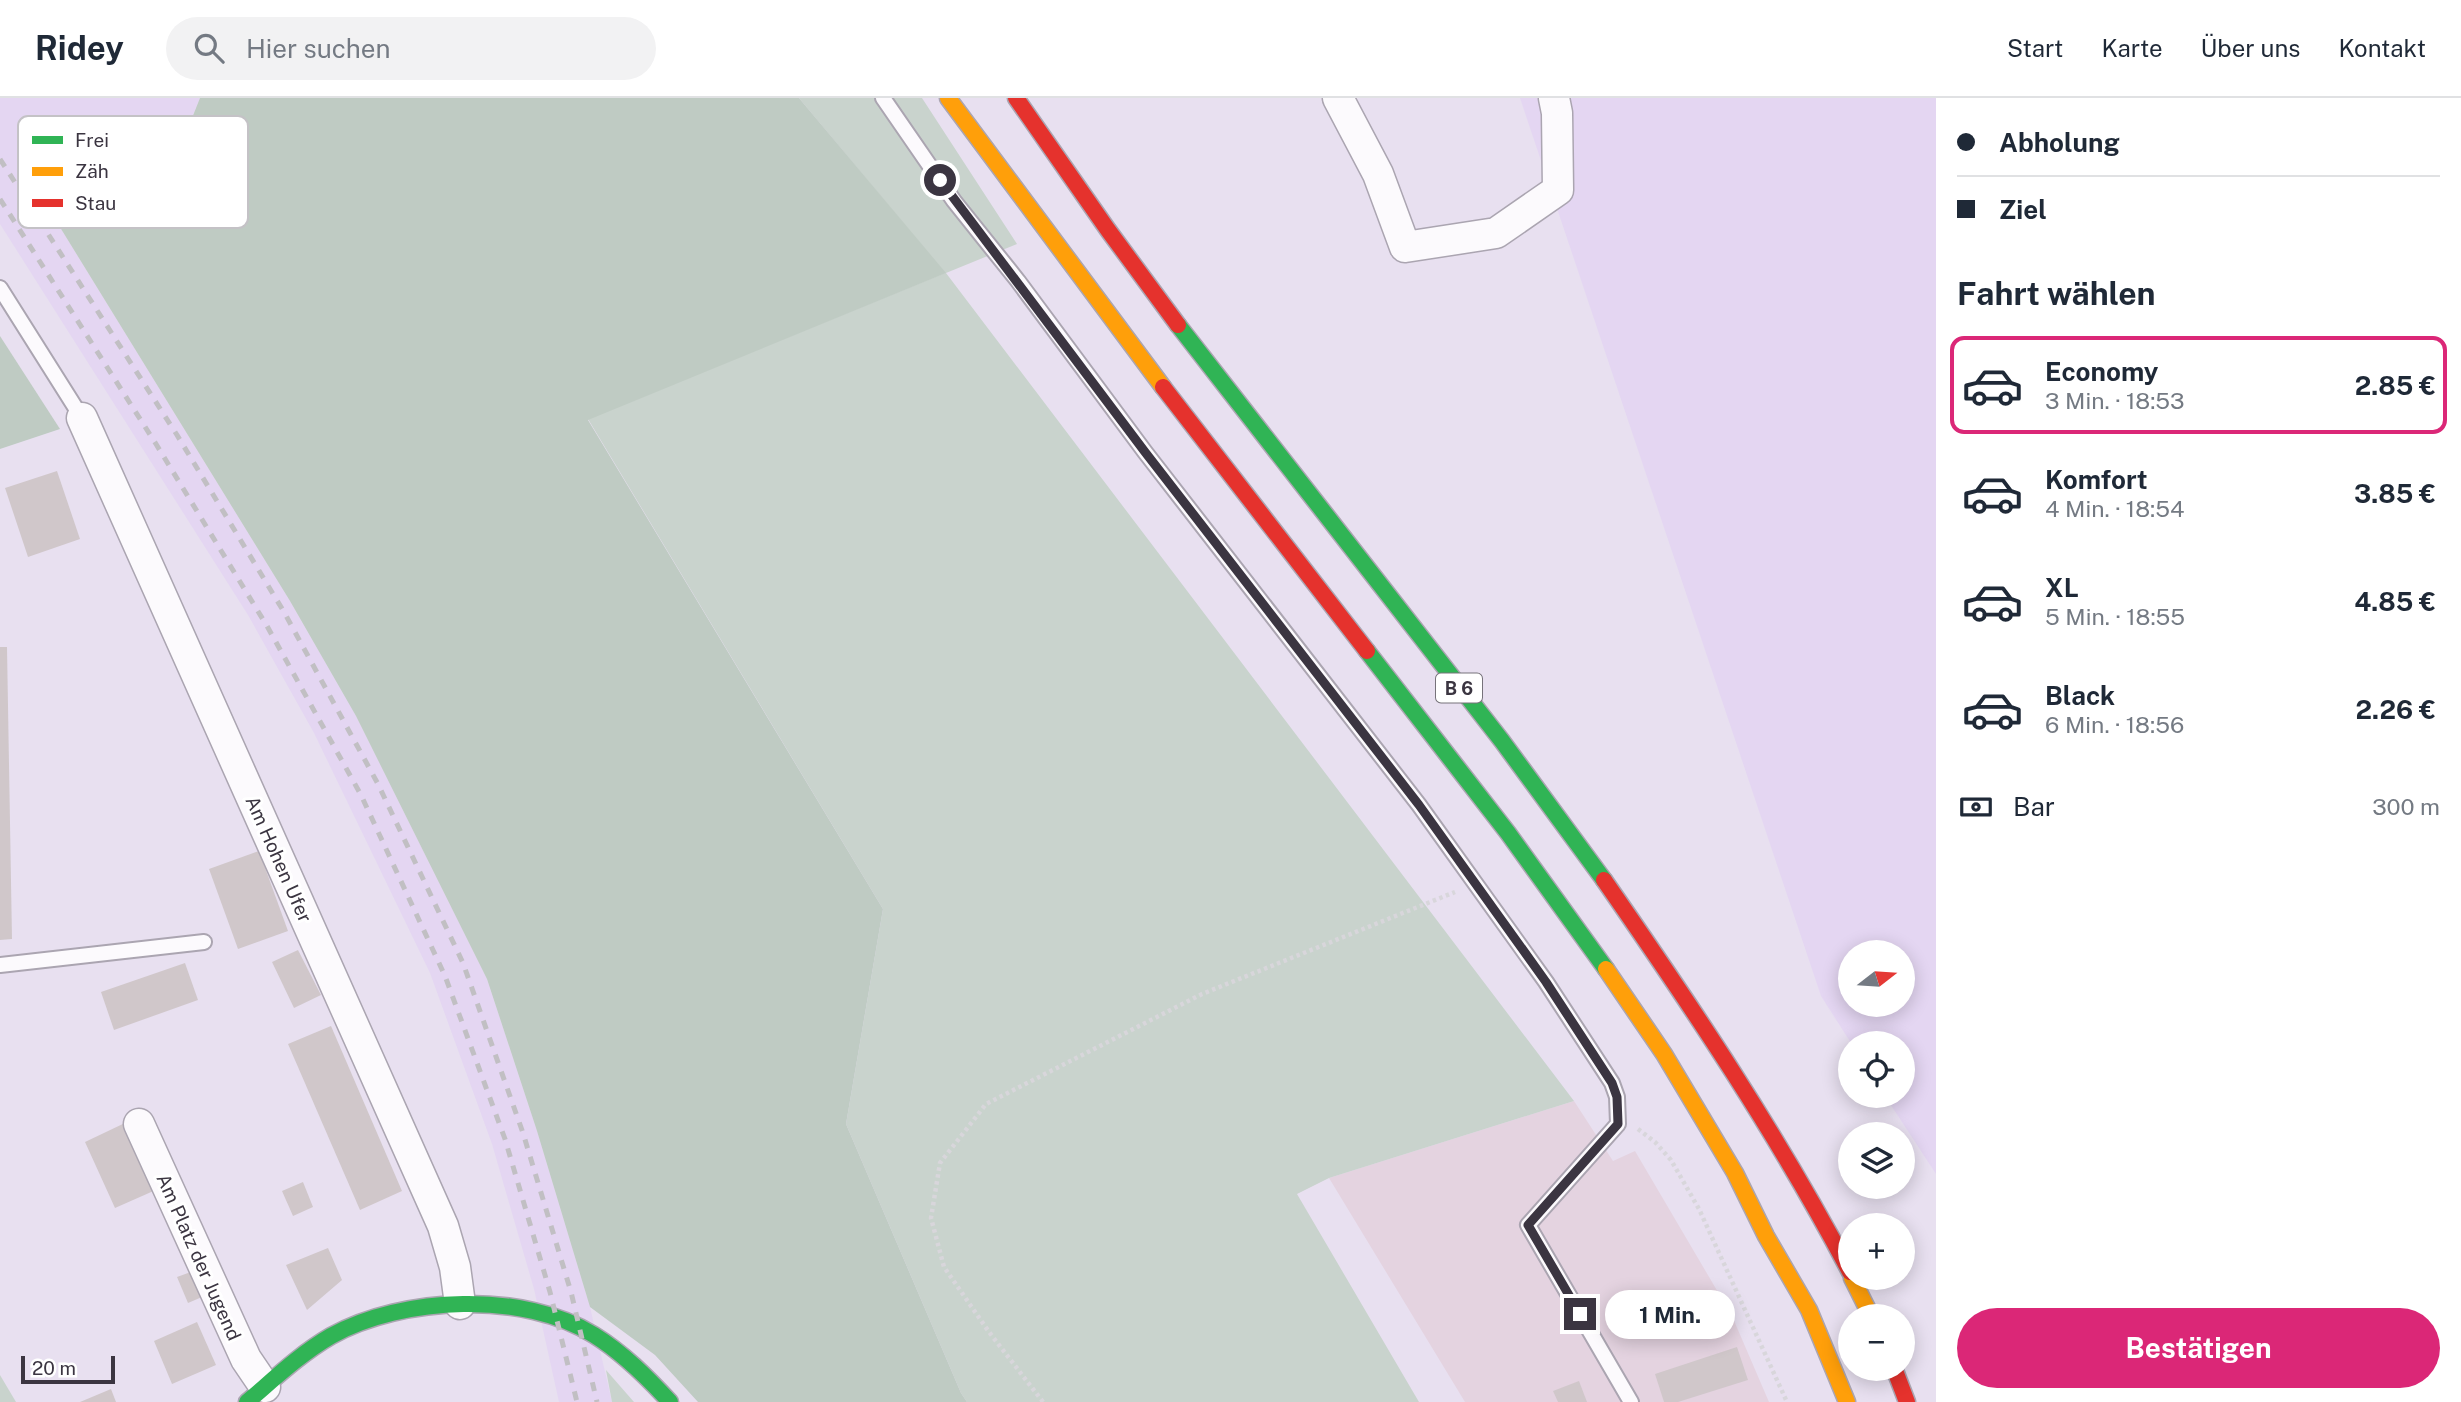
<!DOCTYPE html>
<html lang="de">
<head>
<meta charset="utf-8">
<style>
	:root { --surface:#fff; --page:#f2f2f3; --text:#1f2937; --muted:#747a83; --line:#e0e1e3; --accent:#db2777 }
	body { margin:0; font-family:"Public Sans",sans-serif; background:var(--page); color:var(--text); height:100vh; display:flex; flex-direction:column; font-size:26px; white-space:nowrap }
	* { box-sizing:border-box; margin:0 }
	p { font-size:23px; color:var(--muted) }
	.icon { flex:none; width:38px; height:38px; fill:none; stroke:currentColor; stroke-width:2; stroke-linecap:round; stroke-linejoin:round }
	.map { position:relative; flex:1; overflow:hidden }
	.panel { display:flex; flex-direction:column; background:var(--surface); width:525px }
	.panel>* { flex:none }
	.top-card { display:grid; align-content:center; height:154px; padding:0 21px; background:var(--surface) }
	.needle { width:46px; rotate:73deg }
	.fabs { position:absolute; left:1838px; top:842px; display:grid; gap:14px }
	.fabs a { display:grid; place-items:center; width:77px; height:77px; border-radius:50%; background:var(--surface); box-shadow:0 4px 18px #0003; font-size:35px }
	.scale { position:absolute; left:21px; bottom:18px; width:94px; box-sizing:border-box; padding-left:7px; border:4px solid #3b3541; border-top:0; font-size:19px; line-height:24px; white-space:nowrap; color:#3b3541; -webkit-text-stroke:5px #fff; paint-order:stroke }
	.end { position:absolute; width:32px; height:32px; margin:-16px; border:9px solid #3b3541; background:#fff; box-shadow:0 0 0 4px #fff }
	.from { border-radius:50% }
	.bubble { position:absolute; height:49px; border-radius:24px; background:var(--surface); box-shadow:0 4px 18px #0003; font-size:23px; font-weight:700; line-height:49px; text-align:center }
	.top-card b { display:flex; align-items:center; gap:24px; height:66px; font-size:26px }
	.top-card b+b { border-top:2px solid var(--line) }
	.top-card i { width:18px; height:18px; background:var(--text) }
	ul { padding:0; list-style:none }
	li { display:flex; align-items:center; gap:21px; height:98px; margin:0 14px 10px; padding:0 7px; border:4px solid transparent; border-radius:14px }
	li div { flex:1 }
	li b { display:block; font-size:26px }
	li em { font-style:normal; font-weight:700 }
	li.on { border-color:var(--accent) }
	li>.icon { width:63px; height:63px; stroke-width:1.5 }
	h2 { padding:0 21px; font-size:32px; line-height:84px }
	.pay { display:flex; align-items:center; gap:18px; height:77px; padding:0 21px; font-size:26px }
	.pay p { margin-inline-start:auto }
	.action { display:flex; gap:14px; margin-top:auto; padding:14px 21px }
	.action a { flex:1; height:80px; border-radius:42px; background:var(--accent); color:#fff; font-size:28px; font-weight:700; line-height:80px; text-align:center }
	header { display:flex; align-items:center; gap:42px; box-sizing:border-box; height:98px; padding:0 35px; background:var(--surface); border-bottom:2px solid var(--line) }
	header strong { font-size:33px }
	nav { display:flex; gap:38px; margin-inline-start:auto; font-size:24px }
	.search { width:490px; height:63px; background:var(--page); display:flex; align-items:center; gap:18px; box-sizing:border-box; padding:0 24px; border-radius:38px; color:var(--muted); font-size:26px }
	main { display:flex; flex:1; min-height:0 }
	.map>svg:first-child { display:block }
</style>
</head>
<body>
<header>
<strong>Ridey</strong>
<div class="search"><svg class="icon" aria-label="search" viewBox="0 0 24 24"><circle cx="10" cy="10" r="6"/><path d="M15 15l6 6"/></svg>Hier suchen</div>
<nav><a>Start</a><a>Karte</a><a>Über uns</a><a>Kontakt</a></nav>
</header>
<main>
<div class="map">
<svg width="1936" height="1304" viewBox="0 0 1936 1304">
	<rect width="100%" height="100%" fill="#e8e0f0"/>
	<path fill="#e4d3e0" d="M1574,1003L1613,1063L1635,1053L1732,1218L1769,1304H1465L1329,1080Z"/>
	<g fill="#e4d6f2" fill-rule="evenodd">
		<path d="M0,0H200L190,24L50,113L290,503L356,618L487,881L537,1033L590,1209L612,1304H559L534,1191L492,1046L430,875L314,635L248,517L0,126Z"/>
		<path d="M1520,0H1936V1076L1885,998H1902V945H1851L1821,898ZM1850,854H1902V906H1850Z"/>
	</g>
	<g fill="#c9d3cd">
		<path d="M799,0H922L1017,146L946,175L1574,1003L1329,1080L1297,1096L1419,1304H967L961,1295L846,1026L883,811L588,321L945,175Z"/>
		<path d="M606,1272L634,1304H612Z"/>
		<path d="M0,1277L16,1304H0Z"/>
	</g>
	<g fill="#bfcbc3">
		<path d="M200,0H799L946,175L588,322L883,811L846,1026L961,1295L967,1304H698L655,1257L590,1209L537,1033L487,881L356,618L290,503L50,113L190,25Z"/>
		<path d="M0,238L60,331L0,351Z"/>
	</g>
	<g fill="#d0c7ca">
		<path d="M57,373L80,441L28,459L5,390Z"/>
		<path d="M0,549H7L12,841L0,842Z"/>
		<path d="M259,753L288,833L238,851L209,771Z"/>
		<path d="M298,852L321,897L294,910L272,864Z"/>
		<path d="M185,865L198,902L114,932L101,894Z"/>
		<path d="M331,928L402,1093L360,1112L288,946Z"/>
		<path d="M127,1024L158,1091L115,1110L85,1044Z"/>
		<path d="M303,1084L313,1109L293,1118L282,1093Z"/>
		<path d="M328,1150L342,1182L307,1212L286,1167Z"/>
		<path d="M199,1171L209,1196L188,1205L177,1179Z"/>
		<path d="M197,1224L216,1267L172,1286L154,1243Z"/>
		<path d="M1737,1249L1748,1282L1678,1304H1664L1655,1276Z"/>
		<path d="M1579,1283L1587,1304H1558L1553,1293Z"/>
		<path d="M111,1291L116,1304H80Z"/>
	</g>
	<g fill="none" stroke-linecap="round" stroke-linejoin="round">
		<defs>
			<g id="lane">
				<path d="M883,0L954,103L1018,183L1145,354L1419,707L1546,884L1612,985L1617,999L1618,1026L1528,1127L1631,1304"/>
				<path d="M0,190L82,320"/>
				<path d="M0,867L204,844"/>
			</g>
			<g id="street">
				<path d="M1338,0L1378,76L1405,149L1496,135L1558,92L1557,15L1554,0"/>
				<path d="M82,320L443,1128L455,1169L460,1206"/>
				<path d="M139,1026L246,1261L265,1289"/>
			</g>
			<g id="fast">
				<path d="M1178,227L1502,643L1604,782"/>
				<path d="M1367,553L1508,735L1606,871"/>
				<path d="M247,1304C274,1281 300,1256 331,1238C403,1198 524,1193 594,1237C623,1255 647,1279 670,1304"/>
			</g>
			<g id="slow">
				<path d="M948,0L1163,289"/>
				<path d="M1606,871L1664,956L1735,1075L1766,1138L1809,1212L1847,1304"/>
				<path d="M1852,1180L1871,1218"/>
			</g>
			<g id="jam">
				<path d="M1016,0L1108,132L1178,227"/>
				<path d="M1163,289L1367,553"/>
				<path d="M1604,782C1692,909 1778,1037 1850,1174"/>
				<path d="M1894,1270L1907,1304"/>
			</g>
		</defs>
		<use href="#lane" stroke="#aba5b1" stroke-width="18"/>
		<use href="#street" stroke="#aba5b1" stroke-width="33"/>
		<use href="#fast" stroke="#aba5b1" stroke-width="19"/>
		<use href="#slow" stroke="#aba5b1" stroke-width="19"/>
		<use href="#jam" stroke="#aba5b1" stroke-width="19"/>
		<g stroke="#d8d6db" stroke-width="4.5" stroke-dasharray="3.5 3.5" stroke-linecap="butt">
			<path d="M1638,1031L1655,1044L1671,1062L1699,1111L1787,1304"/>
			<path d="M1043,1304L989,1234L944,1169L931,1120L940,1065L986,1006L1202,896L1455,794"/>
		</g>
		<use href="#lane" stroke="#fcfafd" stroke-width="14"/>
		<use href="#street" stroke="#fcfafd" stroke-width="30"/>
		<use href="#fast" stroke="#30b455" stroke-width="16"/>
		<use href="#slow" stroke="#ff9f0a" stroke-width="16"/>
		<use href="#jam" stroke="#e5322d" stroke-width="16"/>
		<g stroke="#c1bfc3" stroke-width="5" stroke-dasharray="9 9" stroke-linecap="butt">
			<path d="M0,61L177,337L284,514L378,686L463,865L523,1035L571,1194L597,1304"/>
			<path d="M0,101L156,346L267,528L361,697L445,878L505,1041L550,1194L577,1304"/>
		</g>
	</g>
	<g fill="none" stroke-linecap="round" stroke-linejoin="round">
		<path stroke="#3b3541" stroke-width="9" d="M940,82L1145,354L1419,707L1546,884L1612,985L1617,999L1618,1026L1528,1127L1580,1216"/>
	</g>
	<g text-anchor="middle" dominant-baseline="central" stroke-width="6" stroke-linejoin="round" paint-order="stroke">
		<rect fill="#fff" stroke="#76727a" stroke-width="2" x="1436" y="575.5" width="46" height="29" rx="5"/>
		<g font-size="18" font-weight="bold" fill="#3b3541">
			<text x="1459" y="590">B 6</text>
		</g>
		<g font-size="19" fill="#3b3541" stroke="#fff">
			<text transform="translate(279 761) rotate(66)">Am Hohen Ufer</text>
			<text transform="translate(199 1159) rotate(66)">Am Platz der Jugend</text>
		</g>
	</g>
	<rect x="18" y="18" width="230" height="112" rx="10" fill="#fff" stroke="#c4c2c6" stroke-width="2"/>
	<rect x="32" y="38" width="31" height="8" fill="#30b455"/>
	<rect x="32" y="69" width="31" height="9" fill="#ff9f0a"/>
	<rect x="32" y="101" width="31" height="8" fill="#e5322d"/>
	<g font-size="19" fill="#3b3541">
		<text x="75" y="49">Frei</text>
		<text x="75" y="80">Zäh</text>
		<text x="75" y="112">Stau</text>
	</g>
</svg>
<div class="fabs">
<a><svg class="needle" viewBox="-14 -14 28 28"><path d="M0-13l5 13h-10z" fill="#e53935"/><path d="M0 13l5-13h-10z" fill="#747a83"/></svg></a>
<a><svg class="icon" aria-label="locate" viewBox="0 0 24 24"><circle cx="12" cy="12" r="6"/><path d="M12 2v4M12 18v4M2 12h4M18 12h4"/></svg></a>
<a><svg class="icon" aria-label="layers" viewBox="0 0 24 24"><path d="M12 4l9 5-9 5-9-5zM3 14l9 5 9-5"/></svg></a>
<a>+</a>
<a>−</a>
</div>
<div class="scale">20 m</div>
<i class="end from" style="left:940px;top:82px"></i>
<i class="end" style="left:1580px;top:1216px"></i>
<div class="bubble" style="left:1605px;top:1192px;width:130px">1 Min.</div>
</div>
<section class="panel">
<div class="top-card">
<b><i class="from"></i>Abholung</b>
<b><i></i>Ziel</b>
</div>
<h2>Fahrt wählen</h2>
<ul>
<li class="on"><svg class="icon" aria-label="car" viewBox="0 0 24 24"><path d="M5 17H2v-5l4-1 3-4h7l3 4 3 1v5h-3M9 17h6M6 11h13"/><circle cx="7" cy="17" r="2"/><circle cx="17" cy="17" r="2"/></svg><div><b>Economy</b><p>3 Min. · 18:53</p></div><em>2.85 €</em></li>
<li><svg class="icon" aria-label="car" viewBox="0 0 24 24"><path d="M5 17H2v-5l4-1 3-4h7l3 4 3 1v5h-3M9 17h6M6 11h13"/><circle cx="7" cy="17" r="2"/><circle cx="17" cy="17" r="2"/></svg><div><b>Komfort</b><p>4 Min. · 18:54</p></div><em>3.85 €</em></li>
<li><svg class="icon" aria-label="car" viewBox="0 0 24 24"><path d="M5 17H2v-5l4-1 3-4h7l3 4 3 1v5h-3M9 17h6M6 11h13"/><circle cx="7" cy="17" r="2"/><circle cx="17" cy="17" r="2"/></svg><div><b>XL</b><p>5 Min. · 18:55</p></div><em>4.85 €</em></li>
<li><svg class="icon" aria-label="car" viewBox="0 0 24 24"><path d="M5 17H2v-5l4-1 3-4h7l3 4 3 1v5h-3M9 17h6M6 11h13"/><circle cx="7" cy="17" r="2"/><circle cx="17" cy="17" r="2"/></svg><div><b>Black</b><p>6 Min. · 18:56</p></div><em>2.26 €</em></li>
</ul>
<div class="pay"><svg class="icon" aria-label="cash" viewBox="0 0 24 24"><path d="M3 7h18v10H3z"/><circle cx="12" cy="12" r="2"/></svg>Bar<p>300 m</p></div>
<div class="action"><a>Bestätigen</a></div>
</section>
</main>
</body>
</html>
